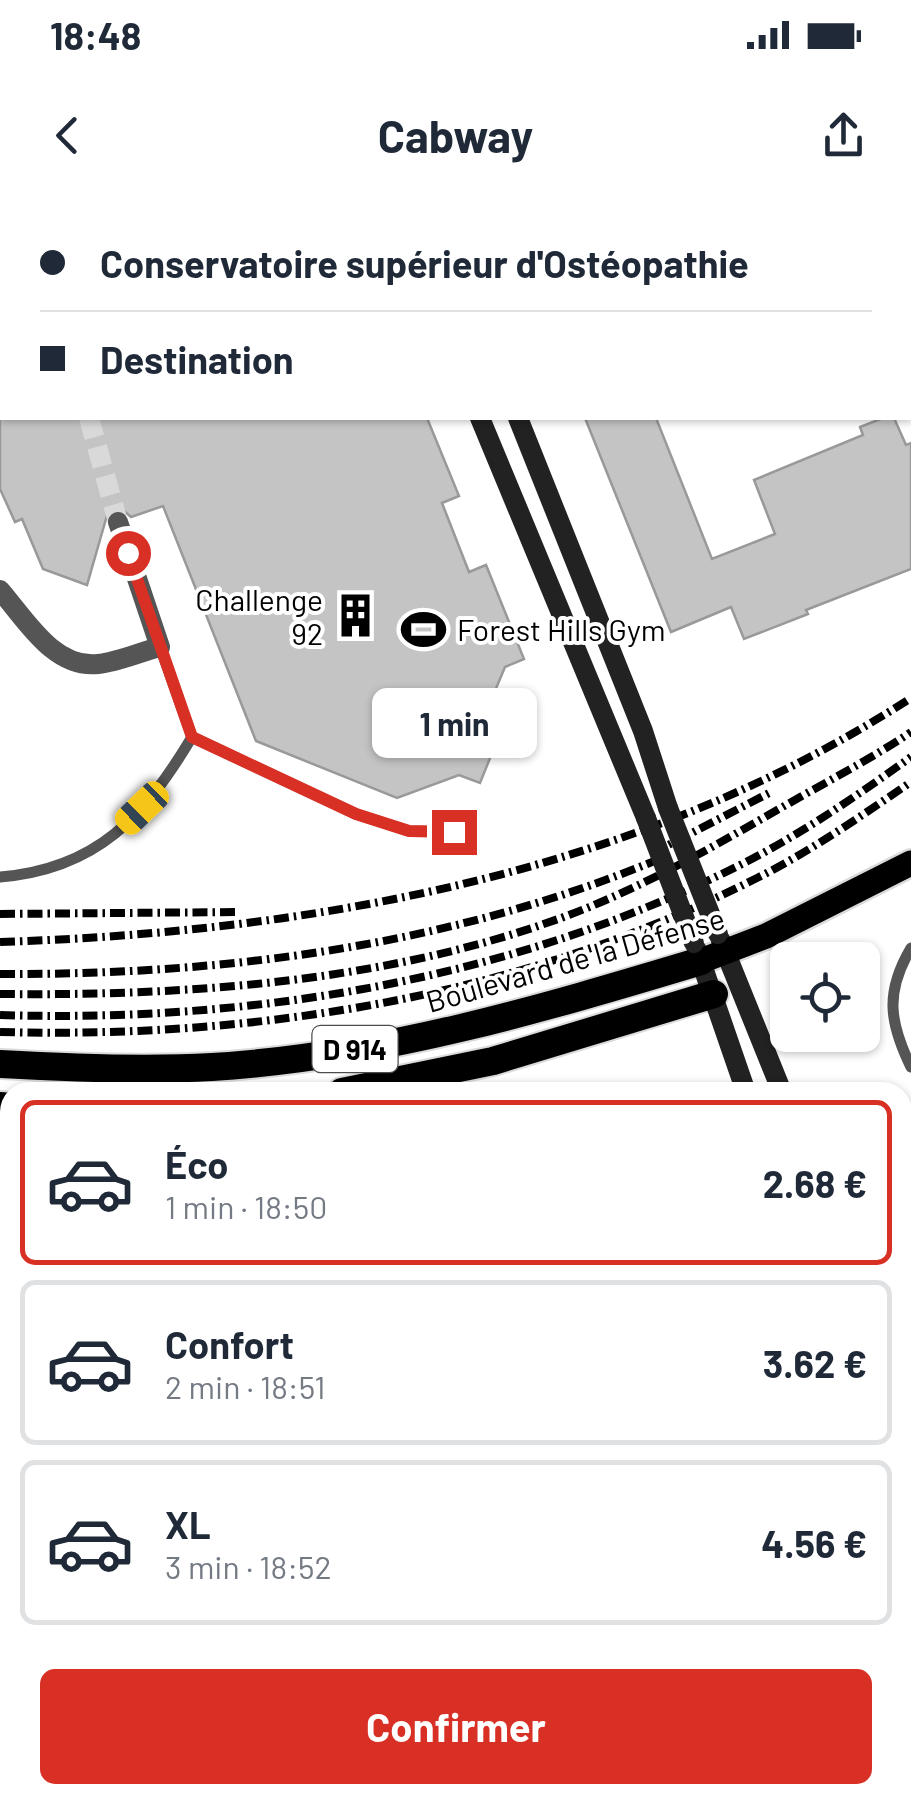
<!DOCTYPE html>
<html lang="fr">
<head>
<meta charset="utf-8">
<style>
	:root { --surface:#fff; --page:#f2f2f3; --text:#1f2937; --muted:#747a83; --line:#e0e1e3; --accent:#d93025 }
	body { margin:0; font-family:Barlow,sans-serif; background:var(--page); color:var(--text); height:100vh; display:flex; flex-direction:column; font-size:38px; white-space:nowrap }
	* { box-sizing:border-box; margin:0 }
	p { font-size:32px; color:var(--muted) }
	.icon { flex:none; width:55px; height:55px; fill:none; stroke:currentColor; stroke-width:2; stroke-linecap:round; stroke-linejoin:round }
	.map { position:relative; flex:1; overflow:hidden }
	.details { position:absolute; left:0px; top:882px; width:912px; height:722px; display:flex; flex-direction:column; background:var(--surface); border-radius:30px 30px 0 0; box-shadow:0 2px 8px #0004 }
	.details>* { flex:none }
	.top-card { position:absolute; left:0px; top:0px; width:912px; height:220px; box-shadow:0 2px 8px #0004; display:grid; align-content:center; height:220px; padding:0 40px; background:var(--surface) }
	.buttons { position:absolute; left:770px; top:742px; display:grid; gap:20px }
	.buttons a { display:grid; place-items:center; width:110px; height:110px; border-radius:15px; background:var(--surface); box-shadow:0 2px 8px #0004; font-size:50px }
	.end { position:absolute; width:45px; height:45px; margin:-22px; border:12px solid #d93025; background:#fff; box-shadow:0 0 0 5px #fff }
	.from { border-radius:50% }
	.bubble { position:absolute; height:70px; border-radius:15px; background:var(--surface); box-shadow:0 2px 8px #0004; font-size:32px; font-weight:700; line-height:70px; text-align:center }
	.car { position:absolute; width:30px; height:60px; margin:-30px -15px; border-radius:12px; box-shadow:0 0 8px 2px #0007; background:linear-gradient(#f5c518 24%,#345 0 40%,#f5c518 0 76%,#345 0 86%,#f5c518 0) }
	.top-card b { display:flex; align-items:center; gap:35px; height:95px; font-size:38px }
	.top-card b+b { border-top:2px solid var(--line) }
	.top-card i { width:25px; height:25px; background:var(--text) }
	ul { padding:18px 0 0; list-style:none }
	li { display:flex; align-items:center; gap:30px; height:165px; margin:0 20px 15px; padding:0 20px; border:5px solid var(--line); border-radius:15px }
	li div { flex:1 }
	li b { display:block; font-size:38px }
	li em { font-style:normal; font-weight:700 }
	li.active { border-color:var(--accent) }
	li>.icon { width:90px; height:90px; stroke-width:1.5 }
	.primary-button { display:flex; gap:20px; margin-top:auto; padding:20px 40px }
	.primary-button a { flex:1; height:115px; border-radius:15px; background:var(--accent); color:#fff; font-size:40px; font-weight:700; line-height:115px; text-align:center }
	.status { display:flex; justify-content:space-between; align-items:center; height:70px; padding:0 50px; background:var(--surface); direction:ltr }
	.status svg { height:28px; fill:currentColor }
	header { display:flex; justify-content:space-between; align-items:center; height:130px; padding:0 40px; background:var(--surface); font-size:45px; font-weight:700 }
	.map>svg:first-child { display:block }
</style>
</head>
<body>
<div class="status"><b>18:48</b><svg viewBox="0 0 49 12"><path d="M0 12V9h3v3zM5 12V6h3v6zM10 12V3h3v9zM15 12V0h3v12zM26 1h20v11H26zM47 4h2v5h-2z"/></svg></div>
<header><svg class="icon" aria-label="back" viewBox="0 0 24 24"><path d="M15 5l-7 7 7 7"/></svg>Cabway<svg class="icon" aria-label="share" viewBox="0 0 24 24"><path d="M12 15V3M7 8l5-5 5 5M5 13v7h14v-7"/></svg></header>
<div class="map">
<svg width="911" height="1604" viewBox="0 0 911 1604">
	<rect width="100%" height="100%" fill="#fff"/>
	<g fill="#dcdcdc">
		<path d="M452,1595H523L515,1604H445Z"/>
		<path d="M703,1595H794L804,1604H696Z"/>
	</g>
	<g fill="#c4c4c4" stroke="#999" stroke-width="2.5">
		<path d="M0,218H427L459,296L442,303L469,372L486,365L524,459L505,467L492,498L511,506L480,583L459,575L397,598L256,541L163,306L131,317L122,309L108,312L87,385L43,369L22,319L15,322L0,289Z"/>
		<path d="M585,218H656L712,359L775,334L754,280L863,235L860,227L883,218H894L906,245L911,243V369L806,410L808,414L744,439L731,407L671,432Z"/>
	</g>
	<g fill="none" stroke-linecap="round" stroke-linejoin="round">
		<path stroke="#d9d9d9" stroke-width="20" stroke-dasharray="20 10" stroke-linecap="butt" d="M89,218L118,322"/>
		<g stroke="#d9d9d9" stroke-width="30" stroke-dasharray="30 15" stroke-linecap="butt">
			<path d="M902,1383L911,1374"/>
			<path d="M902,1537L911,1528"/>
			<path d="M709,1604L716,1595"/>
			<path d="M839,1604L847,1595"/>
		</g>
		<defs>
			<path id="primary" d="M701,761L766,736L911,663"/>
			<g id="trunk">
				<path d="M0,864C70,868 142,871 212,867C380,857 541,809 701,761"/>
				<path d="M342,892L493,861L714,794"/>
				<path d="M0,906L10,907"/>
			</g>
		</defs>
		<use href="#primary" stroke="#dbdbdb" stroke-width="30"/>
		<use href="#trunk" stroke="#dbdbdb" stroke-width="32"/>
		<g stroke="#555" stroke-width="11">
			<path d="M160,447L192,537L356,614L409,631L454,632"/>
			<path d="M0,677C97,669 144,617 192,537"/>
			<path d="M911,748C885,792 889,822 911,867"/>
			<path d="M0,1245L10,1248"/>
		</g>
		<g stroke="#555" stroke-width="20">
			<path d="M36,0L37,2"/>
			<path d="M873,0V2"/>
			<path d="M910,125L911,128"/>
			<path d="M0,390C26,420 54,469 98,464C118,462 140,452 160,447L118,322"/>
			<path d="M252,1604L260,1595"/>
		</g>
		<g stroke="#222" stroke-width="20">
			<path d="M393,0L394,2"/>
			<path d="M429,0L431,2"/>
			<path d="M480,218L646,618"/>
			<path d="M518,218L643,531L668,608"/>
			<path d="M721,741L782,892"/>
			<path d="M697,750L746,892"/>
			<path d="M902,1056L911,1052"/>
			<path d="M902,1214L911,1225"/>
			<path d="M902,1264L911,1263"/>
			<path d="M902,1573L911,1576"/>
			<path d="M884,1595L892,1604"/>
		</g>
		<use href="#primary" stroke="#000" stroke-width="25"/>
		<use href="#trunk" stroke="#000" stroke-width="28"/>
		<g stroke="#000" stroke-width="8" stroke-dasharray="15 5 2.5 5" stroke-linecap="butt">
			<path d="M651,654L771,592"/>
			<path d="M0,714L238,712"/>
			<path d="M0,742C316,732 642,672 911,498"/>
			<path d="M0,774C230,775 456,745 669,655"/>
			<path d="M0,794C190,796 390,782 569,715C646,686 716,645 786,605C828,581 871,559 911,532"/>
			<path d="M0,815C255,823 515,779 744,663C803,633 858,595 911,557"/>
			<path d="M0,832C259,839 524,796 757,678C811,651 861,616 911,582"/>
		</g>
		<g stroke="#222" stroke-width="20">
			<path d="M668,608L718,734"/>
			<path d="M646,618L694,743"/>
		</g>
	</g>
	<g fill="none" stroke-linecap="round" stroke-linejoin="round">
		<path stroke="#d93025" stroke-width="12" d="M128,353L192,537L356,614L409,631L454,632"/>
	</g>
	<defs>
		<symbol id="building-bare" viewBox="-9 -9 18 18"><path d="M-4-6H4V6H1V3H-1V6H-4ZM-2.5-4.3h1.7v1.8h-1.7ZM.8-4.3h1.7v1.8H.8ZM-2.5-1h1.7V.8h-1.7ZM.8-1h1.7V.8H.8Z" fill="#000" stroke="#fff" stroke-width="2.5" paint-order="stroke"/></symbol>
		<symbol id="stadium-bare" viewBox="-9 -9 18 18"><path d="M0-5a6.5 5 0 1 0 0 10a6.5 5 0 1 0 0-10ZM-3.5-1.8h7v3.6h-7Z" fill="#000" stroke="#fff" stroke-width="2.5" paint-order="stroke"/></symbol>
	</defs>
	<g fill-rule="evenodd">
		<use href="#building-bare" x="324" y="384" width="63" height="63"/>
		<use href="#stadium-bare" x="392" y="398" width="63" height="63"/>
	</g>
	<g text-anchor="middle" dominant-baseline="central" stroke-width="8" stroke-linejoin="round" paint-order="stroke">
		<rect fill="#fff" stroke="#4c4c4c" stroke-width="2.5" x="312.5" y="826" width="85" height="46" rx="8"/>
		<g font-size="28" font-weight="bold" fill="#000">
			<text x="355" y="849">D 914</text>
		</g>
		<g font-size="30" fill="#000" stroke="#fff" text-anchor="end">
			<text x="323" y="399">Challenge<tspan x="323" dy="34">92</tspan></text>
			<text x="457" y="429" text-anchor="start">Forest Hills Gym</text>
		</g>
		<g font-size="30" fill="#000" stroke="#fff">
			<text transform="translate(575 759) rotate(-16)">Boulevard de la Défense</text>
		</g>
	</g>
</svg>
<div class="buttons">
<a><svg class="icon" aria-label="locate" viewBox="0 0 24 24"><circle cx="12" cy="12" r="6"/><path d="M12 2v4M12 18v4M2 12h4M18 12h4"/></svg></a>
</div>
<i class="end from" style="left:128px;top:353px"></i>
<i class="end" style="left:454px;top:632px"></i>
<div class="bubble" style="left:372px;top:488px;width:165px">1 min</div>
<i class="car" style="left:142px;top:608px;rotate:226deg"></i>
<div class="top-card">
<b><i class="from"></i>Conservatoire supérieur d'Ostéopathie</b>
<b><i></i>Destination</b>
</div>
<section class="details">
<ul>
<li class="active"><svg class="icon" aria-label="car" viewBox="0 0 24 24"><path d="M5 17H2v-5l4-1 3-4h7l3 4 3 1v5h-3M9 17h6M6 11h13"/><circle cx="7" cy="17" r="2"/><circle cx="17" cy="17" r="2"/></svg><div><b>Éco</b><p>1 min · 18:50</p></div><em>2.68 €</em></li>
<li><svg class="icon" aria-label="car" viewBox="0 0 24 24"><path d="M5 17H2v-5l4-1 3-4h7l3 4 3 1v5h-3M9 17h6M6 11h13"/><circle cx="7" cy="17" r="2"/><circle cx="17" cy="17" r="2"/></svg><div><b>Confort</b><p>2 min · 18:51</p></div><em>3.62 €</em></li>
<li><svg class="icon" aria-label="car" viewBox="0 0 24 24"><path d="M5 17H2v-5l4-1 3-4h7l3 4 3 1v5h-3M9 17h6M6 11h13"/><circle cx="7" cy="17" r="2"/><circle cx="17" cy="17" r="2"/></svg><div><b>XL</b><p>3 min · 18:52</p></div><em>4.56 €</em></li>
</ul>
<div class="primary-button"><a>Confirmer</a></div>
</section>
</div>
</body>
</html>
